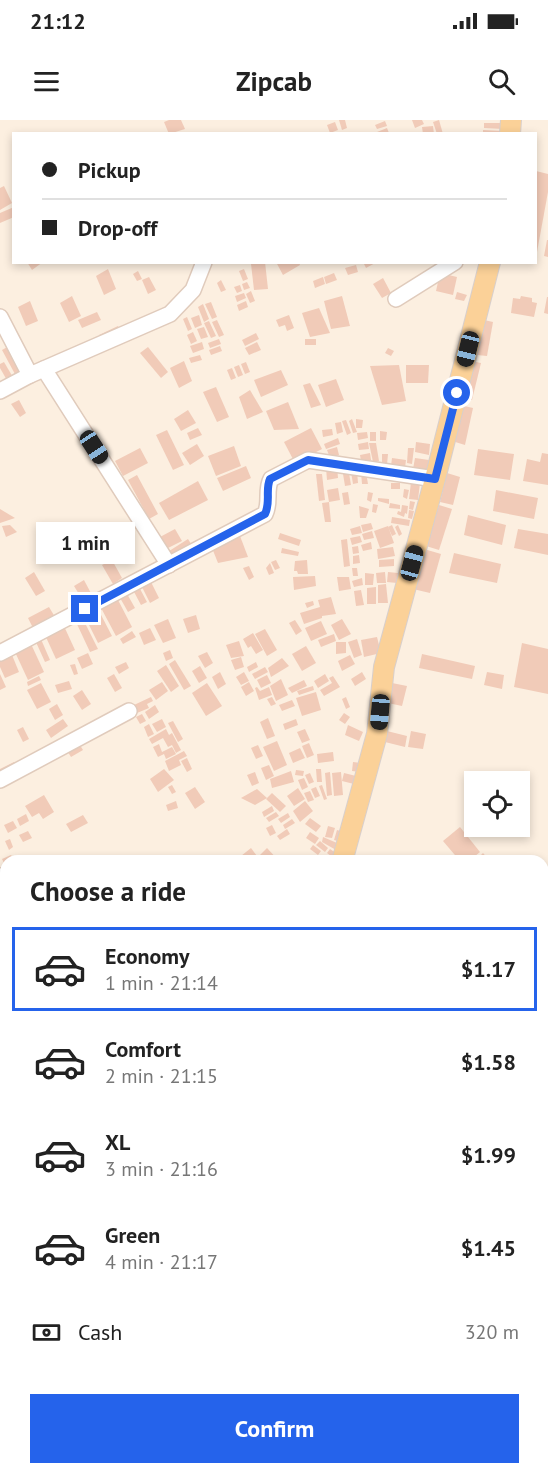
<!DOCTYPE html>
<html lang="en">
<head>
<meta charset="utf-8">
<style>
	:root { --surface:#fff; --page:#f2f2f2; --text:#222; --muted:#767676; --line:#e0e0e0; --accent:#2563eb }
	body { margin:0; font-family:"PT Sans",sans-serif; background:var(--page); color:var(--text); height:100vh; display:flex; flex-direction:column; font-size:22px; white-space:nowrap }
	* { box-sizing:border-box; margin:0 }
	p { font-size:20px; color:var(--muted) }
	.icon { flex:none; width:33px; height:33px; fill:none; stroke:currentColor; stroke-width:2; stroke-linecap:round; stroke-linejoin:round }
	.map { position:relative; flex:1; overflow:hidden }
	.panel { position:absolute; left:0px; top:735px; width:549px; height:620px; display:flex; flex-direction:column; background:var(--surface); border-radius:18px 18px 0 0; box-shadow:0 3px 9px #0003 }
	.panel>* { flex:none }
	.hud { position:absolute; left:12px; top:12px; width:525px; height:132px; border-radius:0px; box-shadow:0 3px 9px #0003; display:grid; align-content:center; height:132px; padding:0 30px; background:var(--surface) }
	.fabs { position:absolute; left:464px; top:651px; display:grid; gap:12px }
	.fabs a { display:grid; place-items:center; width:66px; height:66px; border-radius:0px; background:var(--surface); box-shadow:0 3px 9px #0003; font-size:30px }
	.end { position:absolute; width:27px; height:27px; margin:-14px; border:8px solid #2563eb; background:#fff; box-shadow:0 0 0 3px #fff }
	.from { border-radius:50% }
	.bubble { position:absolute; height:42px; border-radius:0px; background:var(--surface); box-shadow:0 3px 9px #0003; font-size:20px; font-weight:700; line-height:42px; text-align:center }
	.car { position:absolute; width:18px; height:36px; margin:-18px -9px; border-radius:8px; box-shadow:0 0 4px 2px #0007; background:linear-gradient(#222 24%,#8ab4d8 0 40%,#222 0 76%,#8ab4d8 0 86%,#222 0) }
	.hud b { display:flex; align-items:center; gap:21px; height:57px; font-size:22px }
	.hud b+b { border-top:2px solid var(--line) }
	.hud i { width:15px; height:15px; background:var(--text) }
	ul { padding:0; list-style:none }
	li { display:flex; align-items:center; gap:18px; height:84px; margin:0 12px 9px; padding:0 18px; border:3px solid transparent; border-radius:0px }
	li div { flex:1 }
	li b { display:block; font-size:22px }
	li em { font-style:normal; font-weight:700 }
	li.selected { border-color:var(--accent) }
	li>.icon { width:54px; height:54px; stroke-width:1.5 }
	h2 { padding:0 30px; font-size:27px; line-height:72px }
	.pay { display:flex; align-items:center; gap:15px; height:66px; padding:0 30px; font-size:22px }
	.pay p { margin-inline-start:auto }
	.button { display:flex; gap:12px; margin-top:auto; padding:12px 30px }
	.button a { flex:1; height:69px; border-radius:0px; background:var(--accent); color:#fff; font-size:24px; font-weight:700; line-height:69px; text-align:center }
	.status { display:flex; justify-content:space-between; align-items:center; height:42px; padding:0 30px; background:var(--surface); direction:ltr }
	.status svg { height:16px; fill:currentColor }
	header { display:flex; justify-content:space-between; align-items:center; height:78px; padding:0 30px; background:var(--surface); font-size:27px; font-weight:700 }
	.map>svg:first-child { display:block }
</style>
</head>
<body>
<div class="status"><b>21:12</b><svg viewBox="0 0 49 12"><path d="M0 12V9h3v3zM5 12V6h3v6zM10 12V3h3v9zM15 12V0h3v12zM26 1h20v11H26zM47 4h2v5h-2z"/></svg></div>
<header><svg class="icon" aria-label="menu" viewBox="0 0 24 24"><path d="M4 6h16M4 12h16M4 18h16"/></svg>Zipcab<svg class="icon" aria-label="search" viewBox="0 0 24 24"><circle cx="10" cy="10" r="6"/><path d="M15 15l6 6"/></svg></header>
<div class="map">
<svg width="548" height="1354" viewBox="0 0 548 1354">
	<rect width="100%" height="100%" fill="#fcefe0"/>
	<g fill="#f1cbb8">
		<path d="M169,0H181L185,9L169,14L164,2Z"/>
		<path d="M339,0H345L347,8L342,10Z"/>
		<path d="M412,0H422L424,4L415,8Z"/>
		<path d="M439,0L443,14H437L433,2Z"/>
		<path d="M385,1L387,6L377,9L375,5Z"/>
		<path d="M335,2L338,10L330,13L327,5Z"/>
		<path d="M484,3H504V9L484,8Z"/>
		<path d="M433,6L434,14H423L422,7Z"/>
		<path d="M387,8L389,13L378,14L377,12Z"/>
		<path d="M483,10L503,11V14H483Z"/>
		<path d="M536,51L548,54V72L537,132Z"/>
		<path d="M4,66L12,83L0,90V68Z"/>
		<path d="M14,87V97L0,103V93Z"/>
		<path d="M547,120H548V137L544,136Z"/>
		<path d="M27,142H43L32,150Z"/>
		<path d="M265,142L268,169L254,170L251,144Z"/>
		<path d="M276,142H299L300,145L283,155Z"/>
		<path d="M363,142H377L366,148Z"/>
		<path d="M356,145L358,152L348,155L345,148Z"/>
		<path d="M108,149L116,169L104,175L96,156Z"/>
		<path d="M244,149L248,159L243,161L239,151Z"/>
		<path d="M138,151L142,159L137,161L133,154Z"/>
		<path d="M334,153L337,160L326,164L324,157Z"/>
		<path d="M440,153L457,157L453,175L436,171Z"/>
		<path d="M149,157L156,170L148,174L142,160Z"/>
		<path d="M323,157L325,164L315,168L313,161Z"/>
		<path d="M383,158L391,173L382,178L373,164Z"/>
		<path d="M221,160L226,170L221,172L217,163Z"/>
		<path d="M247,162L250,168L244,170L242,164Z"/>
		<path d="M240,165L242,171L237,173L234,167Z"/>
		<path d="M251,171L255,181L250,183L246,174Z"/>
		<path d="M457,172L467,175L464,181L455,179Z"/>
		<path d="M244,173L246,178L237,182L235,176Z"/>
		<path d="M72,176L81,196L69,202L60,183Z"/>
		<path d="M342,176L350,206L331,209L324,181Z"/>
		<path d="M521,176L532,178V182L537,183L534,197L511,193L513,178L520,179Z"/>
		<path d="M547,177H548V194L544,193Z"/>
		<path d="M30,181L38,201L26,206L18,187Z"/>
		<path d="M246,181L248,187L239,191L237,185Z"/>
		<path d="M211,182L217,197L212,199L205,184Z"/>
		<path d="M203,184L209,199L204,202L198,187Z"/>
		<path d="M319,188L330,213L310,217L302,193Z"/>
		<path d="M97,192L101,200L82,208L78,200Z"/>
		<path d="M199,195L202,205L195,208L191,198Z"/>
		<path d="M289,195L294,208L287,211L285,205L279,207L276,200Z"/>
		<path d="M187,197L192,209L188,211L183,199Z"/>
		<path d="M217,200L224,215L219,217L212,202Z"/>
		<path d="M484,200L493,202L487,236L477,235Z"/>
		<path d="M209,201L216,216L211,218L204,203Z"/>
		<path d="M118,206L121,214L102,223L99,215Z"/>
		<path d="M204,207L208,217L201,219L197,209Z"/>
		<path d="M193,212L197,221L191,224L187,215Z"/>
		<path d="M256,213L259,219L245,226L242,220Z"/>
		<path d="M219,219L221,224L210,228L208,223Z"/>
		<rect x="305" y="219" width="11" height="6"/>
		<path d="M202,222L204,229L193,233L190,226Z"/>
		<path d="M257,222L261,230L249,235L245,228Z"/>
		<path d="M9,226L24,252L16,256L2,230Z"/>
		<path d="M220,226L222,231L211,235L209,230Z"/>
		<path d="M148,227L168,252L161,258L140,233Z"/>
		<path d="M388,228L394,231L391,236L385,233Z"/>
		<path d="M200,235L202,240L191,243L189,238Z"/>
		<path d="M184,241L192,261L179,268L170,248Z"/>
		<path d="M471,241L481,243L472,280L463,278Z"/>
		<path d="M4,242L14,259L8,262L0,248V244Z"/>
		<path d="M246,242L250,252L245,254L241,244Z"/>
		<path d="M239,245L243,255L238,257L234,247Z"/>
		<path d="M399,245L406,281L382,285L370,246Z"/>
		<path d="M406,245H429L428,263H406Z"/>
		<path d="M232,248L236,258L231,260L227,250Z"/>
		<path d="M281,250L288,265L261,277L254,260Z"/>
		<path d="M336,259L344,280L326,287L318,265Z"/>
		<path d="M310,263L321,285L311,288L303,265Z"/>
		<path d="M216,267L229,297L217,302L203,272Z"/>
		<path d="M250,270L263,292L247,299L239,277Z"/>
		<path d="M19,280L26,293L20,297L11,284Z"/>
		<path d="M288,282L299,309L274,310L266,291Z"/>
		<path d="M460,285L473,288L465,325L452,321Z"/>
		<path d="M188,290L196,303L181,311L174,299Z"/>
		<path d="M352,299L357,312L353,313L349,301Z"/>
		<path d="M356,299L363,300L362,308H356Z"/>
		<path d="M346,300L351,313L347,315L342,301Z"/>
		<path d="M341,302L343,312L337,314L335,303Z"/>
		<path d="M198,308L202,315L190,320L187,313Z"/>
		<path d="M311,308L322,329L295,343L284,322Z"/>
		<path d="M332,309L333,315L323,317L322,310Z"/>
		<path d="M167,310L184,345L173,350L156,315Z"/>
		<path d="M380,311L387,312L386,320H380Z"/>
		<path d="M367,312L368,318L358,320L357,313Z"/>
		<rect x="370" y="312" width="6" height="9"/>
		<path d="M338,318L340,324L326,329L324,324Z"/>
		<path d="M368,322L369,329L359,330L358,324Z"/>
		<path d="M416,322L430,324L429,335L415,332Z"/>
		<path d="M369,323H376L379,341L373,342Z"/>
		<path d="M197,324L204,336L190,345L182,333Z"/>
		<path d="M234,326L241,346L216,356L208,336Z"/>
		<path d="M337,327L339,335L330,338L327,330Z"/>
		<path d="M140,328L148,343L123,356L115,341Z"/>
		<path d="M408,328H414L412,344L407,343Z"/>
		<path d="M478,329L514,334L510,360L474,355Z"/>
		<path d="M370,333L371,340L361,341L360,335Z"/>
		<path d="M542,333L548,334V365L523,361L527,339L540,342Z"/>
		<path d="M382,334H388L387,345H382Z"/>
		<path d="M392,338L406,340L405,348L391,346Z"/>
		<path d="M415,338L429,340L427,351L413,349Z"/>
		<path d="M246,346L251,358L223,371L217,358Z"/>
		<path d="M337,346L338,358L327,360L326,348Z"/>
		<path d="M357,351L358,363L353,364L351,352Z"/>
		<path d="M361,352H366L368,364H362Z"/>
		<path d="M349,353L351,365L345,366L343,354Z"/>
		<path d="M447,353L460,357L453,385L440,382Z"/>
		<path d="M316,354H322L325,380L319,381Z"/>
		<path d="M137,355L158,394L149,399L128,360Z"/>
		<path d="M198,361L208,380L169,400L159,383Z"/>
		<path d="M411,362L420,363L418,380L409,379Z"/>
		<rect x="391" y="363" width="9" height="6"/>
		<path d="M338,368L340,380L329,382L327,370Z"/>
		<path d="M404,369L409,370L407,379L403,377Z"/>
		<path d="M496,370L538,378L534,399L493,391Z"/>
		<path d="M348,372L350,384L344,385L342,373Z"/>
		<path d="M368,372L373,373L371,382L367,380Z"/>
		<path d="M378,378L389,379V384L378,381Z"/>
		<path d="M410,381L415,382L413,390L409,389Z"/>
		<path d="M329,382L331,402H325L322,383Z"/>
		<path d="M390,383L400,385V389L389,388Z"/>
		<path d="M373,384L378,385L376,393L372,392Z"/>
		<path d="M402,385L408,386L407,394L405,393L404,397L397,394L398,391L401,392Z"/>
		<path d="M439,385L452,389L439,430L426,426Z"/>
		<path d="M359,386L369,389L366,398H360Z"/>
		<path d="M0,389L15,398L0,403Z"/>
		<path d="M409,390L414,391L412,399L408,398Z"/>
		<path d="M468,395L506,405L502,425L464,415Z"/>
		<path d="M392,397L410,400L409,406L391,403Z"/>
		<path d="M371,403L373,409L363,412L361,405Z"/>
		<path d="M10,405L17,412L6,417L2,406Z"/>
		<path d="M392,405L396,414L392,416L388,407Z"/>
		<path d="M398,405L402,414L399,416L395,407Z"/>
		<path d="M360,406L362,413L352,415L350,409Z"/>
		<path d="M388,406L394,423L380,428L374,411Z"/>
		<path d="M175,409L182,421L166,429L160,417Z"/>
		<path d="M518,409L548,414V435L514,428Z"/>
		<path d="M372,411L374,418L364,420L362,414Z"/>
		<path d="M280,413L301,420L299,426L278,419Z"/>
		<path d="M240,416L248,437L218,443L212,428Z"/>
		<path d="M360,416L362,422L352,425L350,418Z"/>
		<path d="M188,419L193,427L170,440L166,433Z"/>
		<path d="M347,419L350,446L344,447L341,420Z"/>
		<path d="M371,422L372,429L363,431L361,425Z"/>
		<path d="M358,426L359,433L353,434L352,427Z"/>
		<path d="M393,427L395,436L378,439L377,429Z"/>
		<path d="M282,428L299,432L298,436L281,433Z"/>
		<path d="M424,429L441,434L430,473L413,469Z"/>
		<path d="M454,433L501,444L497,463L449,453Z"/>
		<path d="M359,435L360,443L353,444V436Z"/>
		<path d="M394,439V446L379,447V440Z"/>
		<path d="M112,440L122,458L113,464L102,445Z"/>
		<path d="M276,440L280,448L275,450L271,442Z"/>
		<path d="M307,440L308,454H298L297,451H294L295,441Z"/>
		<path d="M270,443L274,453L269,455L266,448Z"/>
		<path d="M249,446L254,457L249,460L243,448Z"/>
		<path d="M352,448H357L358,456H353Z"/>
		<path d="M34,452L45,471L36,476L25,458Z"/>
		<path d="M385,452L386,463H377L376,453Z"/>
		<path d="M388,452L398,453L397,463L387,462Z"/>
		<path d="M365,453L374,454L373,465H365Z"/>
		<path d="M315,456L316,466L294,470L293,457Z"/>
		<path d="M337,457H349L351,469L339,471Z"/>
		<path d="M362,458L363,465L354,467L352,461Z"/>
		<path d="M84,460L94,479L85,484L74,466Z"/>
		<path d="M150,460L159,478L150,483L141,465Z"/>
		<path d="M386,464L388,483H378V465Z"/>
		<path d="M139,467L147,482L141,485L133,470Z"/>
		<path d="M376,467V484H367V468Z"/>
		<path d="M361,470L364,485L356,486L354,471Z"/>
		<path d="M126,472L135,488L128,492L119,476Z"/>
		<path d="M331,477L336,494L322,496V498L304,504L300,493L320,487L318,480Z"/>
		<path d="M117,478L132,507L116,516L100,486Z"/>
		<path d="M313,481L314,485L307,488L305,483Z"/>
		<path d="M49,487L55,497L33,508L28,498Z"/>
		<path d="M99,491L112,516L98,523L85,497Z"/>
		<path d="M196,495L200,509L188,513L183,499Z"/>
		<path d="M83,499L98,529L90,532L76,502Z"/>
		<path d="M168,499L176,518L163,523L154,505Z"/>
		<path d="M342,499L351,514L339,520L331,505Z"/>
		<path d="M295,500L302,511L296,515L289,503Z"/>
		<path d="M321,501L327,514L311,521L305,508Z"/>
		<path d="M63,504L75,530L56,539L45,515Z"/>
		<path d="M150,508L156,520L144,525L139,513Z"/>
		<path d="M265,509L277,530L267,536L255,514Z"/>
		<path d="M132,511L136,517L123,524L120,519Z"/>
		<path d="M253,513L263,530L256,534L251,526L248,528L243,519Z"/>
		<path d="M334,514L336,521L321,527L318,520Z"/>
		<path d="M40,517L50,540L45,542L35,520Z"/>
		<path d="M377,517L381,533L364,537L361,520Z"/>
		<path d="M357,519L362,535L354,538L348,522Z"/>
		<path d="M239,521L244,536L231,538L226,525Z"/>
		<path d="M336,522H346V533L336,534Z"/>
		<path d="M522,523L548,529V574L514,567Z"/>
		<path d="M31,524L44,552L28,560L15,532Z"/>
		<path d="M306,526L316,543L302,551L292,534Z"/>
		<path d="M170,530L173,538L166,541L163,533Z"/>
		<path d="M207,532L213,543L205,548L198,536Z"/>
		<path d="M88,533L93,544L82,549L77,538Z"/>
		<path d="M422,534L475,546L472,559L419,548Z"/>
		<path d="M12,535L19,552L5,558L0,547V540Z"/>
		<path d="M350,535L355,544L342,551L338,541Z"/>
		<path d="M241,537L244,547L235,550L231,540Z"/>
		<path d="M282,538L289,546L271,557L268,548Z"/>
		<path d="M175,540L191,566L184,570L169,544Z"/>
		<path d="M126,542L129,548L119,554L115,547Z"/>
		<path d="M256,542L258,547L249,552L247,547Z"/>
		<path d="M75,544L78,554L74,555L70,545Z"/>
		<path d="M166,545L179,566L171,572L157,551Z"/>
		<path d="M200,546L207,558L199,563L192,551Z"/>
		<path d="M265,547L268,552L255,559L252,554Z"/>
		<path d="M220,552L226,564L218,569L212,557Z"/>
		<path d="M244,552L249,561L241,565L236,557Z"/>
		<path d="M362,552L366,559L355,566L351,559Z"/>
		<path d="M487,552L504,555L502,569L484,565Z"/>
		<path d="M0,554L6,567L0,570Z"/>
		<path d="M114,554L122,568L115,572L107,558Z"/>
		<path d="M325,554L329,561L318,568L314,561Z"/>
		<path d="M267,555L271,563L261,568L257,560Z"/>
		<path d="M39,556L41,560L28,566L27,562Z"/>
		<path d="M333,556L340,567L324,576L320,570L332,563L329,558Z"/>
		<path d="M281,559L288,575L276,581L270,566Z"/>
		<path d="M304,560L307,566L292,573L288,568Z"/>
		<path d="M69,561L72,569L58,573L55,565Z"/>
		<path d="M162,562L168,571L156,580L149,570Z"/>
		<path d="M249,562L254,571L246,576L241,567Z"/>
		<path d="M41,563L51,582L37,589L27,570Z"/>
		<path d="M207,563L222,586L206,596L192,573Z"/>
		<path d="M392,563L407,566L402,586L388,583Z"/>
		<path d="M313,566L314,570L299,575L297,571Z"/>
		<path d="M257,567L260,571L269,567L272,575L259,580L255,568Z"/>
		<path d="M82,570L91,584L82,590L73,576Z"/>
		<path d="M316,572L321,590L302,596L296,578Z"/>
		<path d="M151,577L153,581L147,584L149,588L137,593L134,585Z"/>
		<path d="M272,577L276,584L271,586L267,579Z"/>
		<path d="M346,577L350,587L346,589L342,579Z"/>
		<path d="M292,580L295,586L282,591L279,585Z"/>
		<path d="M57,584L63,595L55,600L49,589Z"/>
		<path d="M155,585L159,592L149,599L145,592Z"/>
		<path d="M344,593L350,597L345,604L339,600Z"/>
		<path d="M142,594L146,601L140,604L136,597Z"/>
		<path d="M268,598L275,616L267,619L260,602Z"/>
		<path d="M63,599L68,606L51,618L46,610Z"/>
		<path d="M162,599L166,607L157,612L152,604Z"/>
		<path d="M296,599L298,605L285,610L283,604Z"/>
		<path d="M173,601L183,619L178,622L168,603Z"/>
		<path d="M149,604L154,614L148,617L144,607Z"/>
		<path d="M348,605L363,612L359,621L345,615Z"/>
		<path d="M23,607L29,619L23,622L17,610Z"/>
		<path d="M166,609L169,615L172,613L181,630L176,633L172,625L168,627L163,618L152,624L149,619Z"/>
		<path d="M305,609L310,620L302,623L297,612Z"/>
		<path d="M387,611L407,616L405,627L385,622Z"/>
		<path d="M411,611L426,614L423,629L408,627Z"/>
		<path d="M277,621L287,645L274,651L263,627Z"/>
		<path d="M78,622L83,630L71,637L66,629Z"/>
		<path d="M309,623L314,635L307,638L302,626Z"/>
		<path d="M159,624L162,632L172,627L176,634L166,639L164,634L158,637L153,627Z"/>
		<path d="M258,625L263,636L256,639L251,628Z"/>
		<path d="M300,628L305,638L293,643L289,633Z"/>
		<path d="M184,631L187,636L179,640L181,645L169,651L165,641Z"/>
		<path d="M333,632L334,641L318,643L317,634Z"/>
		<path d="M187,638L192,649L187,652L181,641Z"/>
		<path d="M14,642L18,649L0,654V649Z"/>
		<path d="M353,642L361,643L360,652L352,651Z"/>
		<path d="M269,645L274,656L266,660L261,648Z"/>
		<path d="M164,649L174,660L158,672L150,659Z"/>
		<path d="M316,649H321L322,662H317Z"/>
		<path d="M296,650L304,651L303,656L295,655Z"/>
		<path d="M291,651L294,662L272,668L270,659Z"/>
		<path d="M255,652L259,663L252,666L247,655Z"/>
		<path d="M330,652L332,675L327,676L325,653Z"/>
		<path d="M341,652L343,675L334,676L332,653Z"/>
		<path d="M310,653L314,662L309,664L305,655Z"/>
		<path d="M344,653L356,656L354,664L342,661Z"/>
		<path d="M304,658L308,667L302,670L298,660Z"/>
		<path d="M172,665L176,672L172,674L168,667Z"/>
		<path d="M322,665L327,679L324,680L319,666Z"/>
		<path d="M195,667L205,682L195,689L185,673Z"/>
		<path d="M316,667L320,676L315,678L311,669Z"/>
		<path d="M298,668L305,679L294,686L287,676Z"/>
		<path d="M257,669L267,678L255,685L241,678Z"/>
		<path d="M310,671L314,680L308,682L304,673Z"/>
		<path d="M272,673L286,686L280,692L266,679Z"/>
		<path d="M44,675L54,692L43,699L39,693L32,697L25,686Z"/>
		<path d="M176,681L178,688L168,691L166,685Z"/>
		<path d="M305,681L313,691L300,702L293,691Z"/>
		<path d="M272,686L274,691L264,697L262,692Z"/>
		<path d="M276,692L279,696L269,702L266,698Z"/>
		<path d="M288,693L290,697L281,703L278,699Z"/>
		<path d="M26,694L29,701L20,706L17,699Z"/>
		<path d="M83,695L88,703L71,712L66,704Z"/>
		<path d="M310,698L321,706L316,712L305,704Z"/>
		<path d="M292,699L295,703L285,709L283,705Z"/>
		<path d="M13,701L17,708L8,713L4,705Z"/>
		<path d="M272,705L276,713L270,716L266,708Z"/>
		<path d="M328,706L335,708L332,718L325,717Z"/>
		<path d="M460,707L480,732L469,741H460L443,721Z"/>
		<path d="M287,709L290,714L280,720L277,716Z"/>
		<path d="M337,710L344,712L341,722L334,720Z"/>
		<path d="M28,711L32,718L23,722L19,715Z"/>
		<path d="M310,712L319,718L315,724L306,718Z"/>
		<path d="M323,717L337,723L336,730L322,722Z"/>
		<path d="M10,719L13,727L9,730L5,721Z"/>
		<path d="M320,721L328,728L325,732L316,725Z"/>
		<path d="M313,725L321,731L318,735L310,729Z"/>
		<path d="M251,728L257,736L251,741H245L241,736Z"/>
		<path d="M267,728L279,741H260L257,738Z"/>
		<path d="M330,729L339,735L335,739L327,733Z"/>
		<path d="M483,733L490,741H475Z"/>
		<path d="M11,735L15,741H6V747L2,739Z"/>
		<path d="M548,816V828L546,829L543,819Z"/>
		<path d="M543,835L548,842V850L543,853Z"/>
		<path d="M6,836V852L4,853L0,845V840Z"/>
		<path d="M6,860V879L0,869V864Z"/>
		<path d="M543,875L548,880V889L543,894Z"/>
		<path d="M0,912L6,921L0,925Z"/>
		<path d="M0,931L6,941L0,946Z"/>
		<path d="M543,1012L548,1021V1025L546,1027L543,1023Z"/>
		<path d="M6,1101V1114L0,1118V1105Z"/>
		<path d="M6,1189V1202L0,1193Z"/>
		<path d="M3,1282L6,1285V1295L0,1287Z"/>
		<path d="M0,1293L6,1302V1305L2,1308L0,1305Z"/>
		<path d="M545,1307L548,1310V1331L543,1325V1309Z"/>
		<path d="M0,1310L6,1319V1345L2,1349L0,1345Z"/>
		<path d="M114,1348H131L125,1354H120Z"/>
		<path d="M211,1348L218,1352L217,1354H208Z"/>
		<path d="M260,1348H263L269,1354H256Z"/>
		<path d="M385,1348H400L404,1353L391,1354Z"/>
		<path d="M460,1348H470L466,1354H460L458,1352Z"/>
	</g>
	<g fill="none" stroke-linecap="round" stroke-linejoin="round">
		<defs>
			<g id="minor">
				<path d="M396,179L455,142"/>
				<path d="M0,197L30,255L170,194L193,170L204,142"/>
				<path d="M44,249L169,445"/>
				<path d="M0,271L30,255"/>
				<path d="M0,533L265,394C271,382 265,370 271,359L308,340L435,359"/>
				<path d="M0,660L129,591"/>
				<path d="M0,756L6,768"/>
				<path d="M0,836L6,833"/>
				<path d="M543,860L548,857"/>
				<path d="M0,902L6,899"/>
				<path d="M543,903L548,899"/>
				<path d="M0,1236L6,1231"/>
				<path d="M276,1348L282,1354"/>
				<path d="M440,1348L447,1354"/>
				<path d="M72,1354L79,1348"/>
				<path d="M225,1354L228,1348"/>
				<path d="M355,1354L361,1348"/>
			</g>
			<g id="major">
				<path d="M510,14L511,0"/>
				<path d="M344,741L343,738L377,614L384,547L435,359L490,142"/>
				<path d="M20,1354L26,1348"/>
				<path d="M43,1354L49,1348"/>
			</g>
		</defs>
		<use href="#minor" stroke="#e0cbbc" stroke-width="18"/>
		<use href="#major" stroke="#d8cfcc" stroke-width="22"/>
		<use href="#minor" stroke="#fff" stroke-width="15"/>
		<use href="#major" stroke="#fbd198" stroke-width="20"/>
	</g>
	<g fill="none" stroke-linecap="round" stroke-linejoin="round">
		<path stroke="#2563eb" stroke-width="8" d="M85,489L265,394C271,382 265,370 270,359L308,340L435,359L457,273"/>
	</g>
</svg>
<div class="fabs">
<a><svg class="icon" aria-label="locate" viewBox="0 0 24 24"><circle cx="12" cy="12" r="6"/><path d="M12 2v4M12 18v4M2 12h4M18 12h4"/></svg></a>
</div>
<i class="end from" style="left:457px;top:273px"></i>
<i class="end" style="left:85px;top:489px"></i>
<div class="bubble" style="left:36px;top:402px;width:99px">1 min</div>
<i class="car" style="left:468px;top:229px;rotate:194deg"></i>
<i class="car" style="left:94px;top:327px;rotate:147deg"></i>
<i class="car" style="left:412px;top:443px;rotate:15deg"></i>
<i class="car" style="left:380px;top:592px;rotate:185deg"></i>
<div class="hud">
<b><i class="from"></i>Pickup</b>
<b><i></i>Drop-off</b>
</div>
<section class="panel">
<h2>Choose a ride</h2>
<ul>
<li class="selected"><svg class="icon" aria-label="car" viewBox="0 0 24 24"><path d="M5 17H2v-5l4-1 3-4h7l3 4 3 1v5h-3M9 17h6M6 11h13"/><circle cx="7" cy="17" r="2"/><circle cx="17" cy="17" r="2"/></svg><div><b>Economy</b><p>1 min · 21:14</p></div><em>$1.17</em></li>
<li><svg class="icon" aria-label="car" viewBox="0 0 24 24"><path d="M5 17H2v-5l4-1 3-4h7l3 4 3 1v5h-3M9 17h6M6 11h13"/><circle cx="7" cy="17" r="2"/><circle cx="17" cy="17" r="2"/></svg><div><b>Comfort</b><p>2 min · 21:15</p></div><em>$1.58</em></li>
<li><svg class="icon" aria-label="car" viewBox="0 0 24 24"><path d="M5 17H2v-5l4-1 3-4h7l3 4 3 1v5h-3M9 17h6M6 11h13"/><circle cx="7" cy="17" r="2"/><circle cx="17" cy="17" r="2"/></svg><div><b>XL</b><p>3 min · 21:16</p></div><em>$1.99</em></li>
<li><svg class="icon" aria-label="car" viewBox="0 0 24 24"><path d="M5 17H2v-5l4-1 3-4h7l3 4 3 1v5h-3M9 17h6M6 11h13"/><circle cx="7" cy="17" r="2"/><circle cx="17" cy="17" r="2"/></svg><div><b>Green</b><p>4 min · 21:17</p></div><em>$1.45</em></li>
</ul>
<div class="pay"><svg class="icon" aria-label="cash" viewBox="0 0 24 24"><path d="M3 7h18v10H3z"/><circle cx="12" cy="12" r="2"/></svg>Cash<p>320 m</p></div>
<div class="button"><a>Confirm</a></div>
</section>
</div>
</body>
</html>
